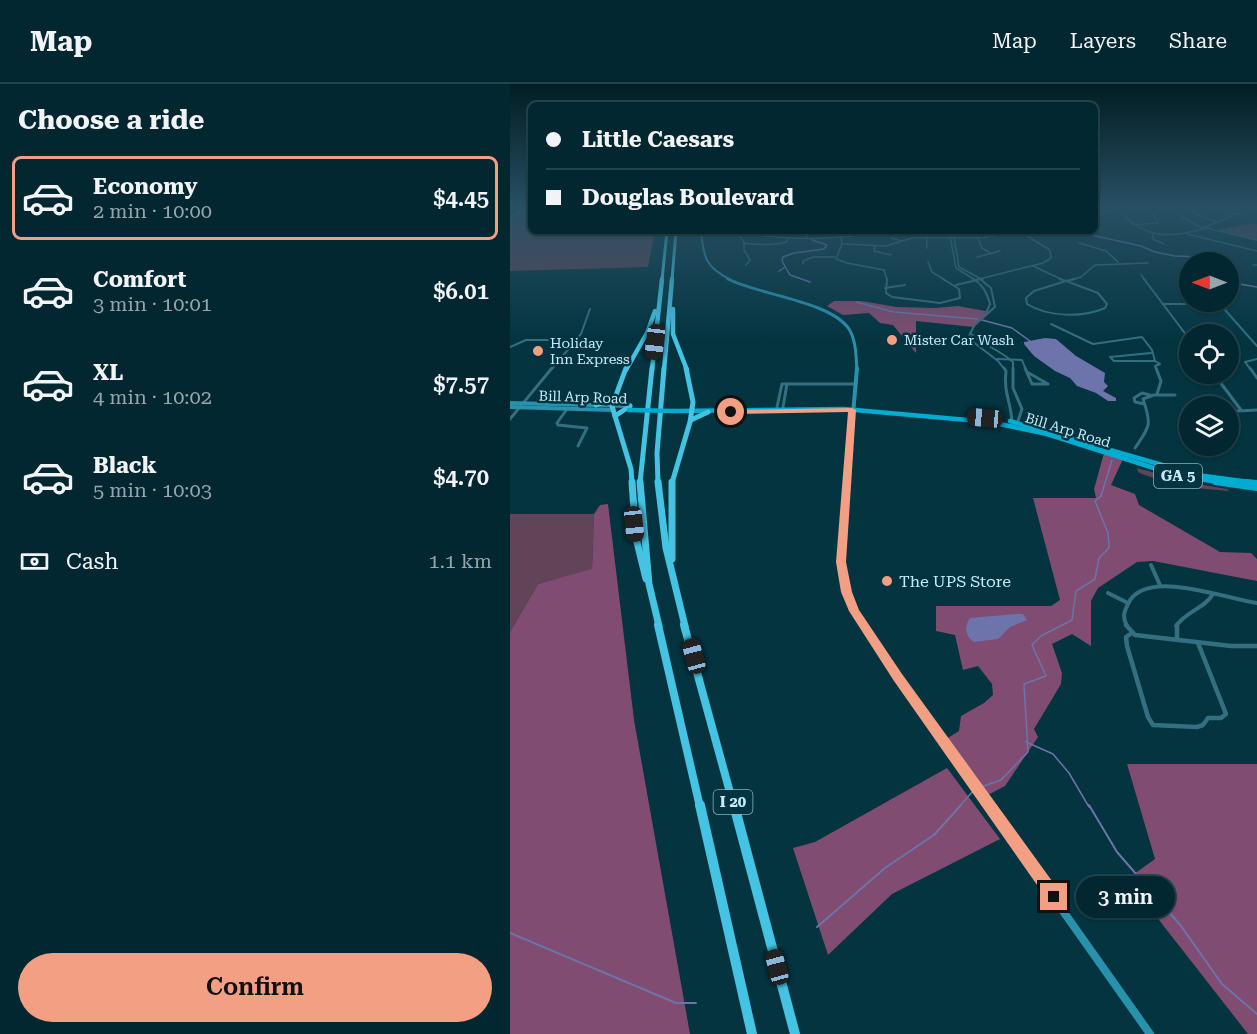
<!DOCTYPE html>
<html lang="en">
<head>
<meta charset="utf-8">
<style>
	:root { --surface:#022730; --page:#10333c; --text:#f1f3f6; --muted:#96a5ab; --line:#23444c; --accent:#f39f84 }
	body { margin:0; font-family:"Roboto Serif",serif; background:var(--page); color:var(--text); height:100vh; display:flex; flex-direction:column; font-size:22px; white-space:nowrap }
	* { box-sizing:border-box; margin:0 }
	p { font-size:20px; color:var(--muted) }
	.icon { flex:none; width:33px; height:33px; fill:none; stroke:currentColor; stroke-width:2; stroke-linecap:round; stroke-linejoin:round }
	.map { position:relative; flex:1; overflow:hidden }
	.side { display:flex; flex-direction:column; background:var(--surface); width:510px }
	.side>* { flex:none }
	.guide { position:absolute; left:18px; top:18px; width:570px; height:132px; border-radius:9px; box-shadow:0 2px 4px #0004,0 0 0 2px var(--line); display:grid; align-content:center; height:132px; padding:0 18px; background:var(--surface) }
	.needle { width:39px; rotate:270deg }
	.buttons { position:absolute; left:669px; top:168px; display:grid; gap:12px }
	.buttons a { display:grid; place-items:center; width:60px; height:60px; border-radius:50%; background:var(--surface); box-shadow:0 2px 4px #0004,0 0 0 2px var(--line); font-size:30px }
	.end { position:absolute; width:27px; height:27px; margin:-14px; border:8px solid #f39f84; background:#111; box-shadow:0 0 0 3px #111 }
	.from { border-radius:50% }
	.bubble { position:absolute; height:42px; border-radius:21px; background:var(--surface); box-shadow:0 2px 4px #0004,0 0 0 2px var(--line); font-size:20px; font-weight:600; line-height:42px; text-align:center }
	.car { position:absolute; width:18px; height:36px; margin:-18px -9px; border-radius:8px; box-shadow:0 0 4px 2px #0007; background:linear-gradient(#222 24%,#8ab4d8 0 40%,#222 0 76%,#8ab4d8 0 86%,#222 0) }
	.guide b { display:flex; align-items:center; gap:21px; height:57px; font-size:22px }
	.guide b+b { border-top:2px solid var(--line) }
	.guide i { width:15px; height:15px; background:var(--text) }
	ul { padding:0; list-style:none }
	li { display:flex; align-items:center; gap:18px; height:84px; margin:0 12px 9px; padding:0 6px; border:3px solid transparent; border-radius:9px }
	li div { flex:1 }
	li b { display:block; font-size:22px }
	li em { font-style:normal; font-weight:600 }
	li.on { border-color:var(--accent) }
	li>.icon { width:54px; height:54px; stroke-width:1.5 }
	h2 { padding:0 18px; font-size:27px; line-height:72px }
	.pay { display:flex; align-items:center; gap:15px; height:66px; padding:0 18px; font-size:22px }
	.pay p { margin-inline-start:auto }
	.primary-button { display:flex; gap:12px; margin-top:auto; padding:12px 18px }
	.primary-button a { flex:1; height:69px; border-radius:36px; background:var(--accent); color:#111; font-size:24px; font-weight:600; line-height:69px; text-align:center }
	header { display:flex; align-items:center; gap:36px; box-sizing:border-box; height:84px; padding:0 30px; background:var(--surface); border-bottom:2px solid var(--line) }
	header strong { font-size:28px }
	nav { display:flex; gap:33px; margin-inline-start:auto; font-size:21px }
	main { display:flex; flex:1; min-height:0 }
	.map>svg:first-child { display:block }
</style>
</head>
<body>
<header>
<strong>Map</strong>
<nav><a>Map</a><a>Layers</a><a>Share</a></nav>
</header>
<main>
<section class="side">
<h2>Choose a ride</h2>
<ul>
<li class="on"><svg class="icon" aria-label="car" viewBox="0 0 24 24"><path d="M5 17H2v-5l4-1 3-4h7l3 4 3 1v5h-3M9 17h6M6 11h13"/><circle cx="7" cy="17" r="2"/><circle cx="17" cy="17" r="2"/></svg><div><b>Economy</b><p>2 min · 10:00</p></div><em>$4.45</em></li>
<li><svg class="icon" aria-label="car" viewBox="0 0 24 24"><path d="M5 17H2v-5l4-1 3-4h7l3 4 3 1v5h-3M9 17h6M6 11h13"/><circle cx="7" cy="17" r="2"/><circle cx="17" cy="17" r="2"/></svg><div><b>Comfort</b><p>3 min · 10:01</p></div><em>$6.01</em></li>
<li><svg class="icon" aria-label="car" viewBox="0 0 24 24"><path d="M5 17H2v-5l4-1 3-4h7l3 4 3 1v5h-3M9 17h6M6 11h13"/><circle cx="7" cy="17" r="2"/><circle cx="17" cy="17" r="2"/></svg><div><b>XL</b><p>4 min · 10:02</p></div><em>$7.57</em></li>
<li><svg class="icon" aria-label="car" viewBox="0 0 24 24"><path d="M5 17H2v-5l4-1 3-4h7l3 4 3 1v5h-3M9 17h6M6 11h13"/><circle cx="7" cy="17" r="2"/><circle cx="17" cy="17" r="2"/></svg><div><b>Black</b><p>5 min · 10:03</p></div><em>$4.70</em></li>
</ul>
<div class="pay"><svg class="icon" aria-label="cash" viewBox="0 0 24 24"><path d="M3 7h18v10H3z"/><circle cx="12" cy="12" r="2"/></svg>Cash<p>1.1 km</p></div>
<div class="primary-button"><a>Confirm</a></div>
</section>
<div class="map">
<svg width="747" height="950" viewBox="0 0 747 950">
	<rect width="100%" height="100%" fill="#033440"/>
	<g fill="#624458">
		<path d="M11,124H21V147H145L138,183L0,187V132Z"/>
		<path d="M747,140V157L707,146L744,139Z"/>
		<path d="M627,384L682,399L717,405L722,409L720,407L672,403L632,390L628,388Z"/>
		<path d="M0,430H84L82,486L28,500L0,548Z"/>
	</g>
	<g fill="#814c71">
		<path d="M324,217H351L387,223L425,224L448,222L481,228L464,243L406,237V269L383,241L370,239L359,229L333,231L317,222Z"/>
		<path d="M594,369L613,375L601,401L625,410L629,421L710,468L741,469L747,475V497L643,477L627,478L588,504L581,517V562L562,550L542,560L552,589L551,600L524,645L528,653L495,702L474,713L433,657L449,647L451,632L474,619L483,611L482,600L468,582L453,586L445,551L426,547V522H541L550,516L523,414H586L584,405Z"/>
		<path d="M98,420L124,636L180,950H0V548L28,500L82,485L84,430L90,421Z"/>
		<path d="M617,680H747V950H738L617,795L645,775Z"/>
		<path d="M437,684L490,755L382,810L318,871L283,764L305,758Z"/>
	</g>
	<g fill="#6d73ab">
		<path d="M535,254L546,255L566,272L595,289L594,298L598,302L593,307L606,314V317H598L586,309L567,302L560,294L545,287L524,272L514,260V258Z"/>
		<path d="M506,530H513L517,536L500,543L488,555L464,558C455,552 454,543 460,534Z"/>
	</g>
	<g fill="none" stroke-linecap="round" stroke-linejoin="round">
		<g stroke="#6d73ab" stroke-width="1.5">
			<path d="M0,132L21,128"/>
			<path d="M563,147L631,162L645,168L665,172L693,173L706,178"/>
			<path d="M297,153V150L303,147"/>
			<path d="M269,187L275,183"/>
			<path d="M718,192L729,200L747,203"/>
			<path d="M300,198L280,191L272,177L273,173L284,169L314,165L317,161L302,156"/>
			<path d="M346,218L384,228L467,235"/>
			<path d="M472,236L502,244L520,257"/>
			<path d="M516,658L543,670L559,689L579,723"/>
			<path d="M468,704L491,696L518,668L514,600L536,592L522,561L531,552L562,536L566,507L585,495L589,474L599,464L598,449L585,417L591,412L602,376"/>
			<path d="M449,723L464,706"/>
		</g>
		<g stroke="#6d73ab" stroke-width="2">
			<path d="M579,721L607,768L671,842L712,900L747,930"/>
			<path d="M307,843L375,784L424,751L451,721"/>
			<path d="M0,849L166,919H186"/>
		</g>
		<g stroke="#346f7f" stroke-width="1.5">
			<path d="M607,124C632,155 660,155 696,144"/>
			<path d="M657,124L688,142L747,156"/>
			<path d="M682,125L686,130L707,138"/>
			<path d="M585,128L608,127"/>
			<path d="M720,130H735"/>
			<path d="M623,141L649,139L643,130"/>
			<path d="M695,143L720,133L715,124"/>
			<path d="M416,147L417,164"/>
			<path d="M439,147L446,184L465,196"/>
			<path d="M443,147L449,183L473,196"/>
			<path d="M227,148C275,156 322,158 370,147"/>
			<path d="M232,150L230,152L234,159C248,161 262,162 276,158L278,154"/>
			<path d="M643,150V155L654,160"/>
			<path d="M677,150L747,167"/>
			<path d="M262,152L269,147"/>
			<path d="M331,153L332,160L326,175L337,179L374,186L377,196"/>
			<path d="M381,154L391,157"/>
			<path d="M468,154L472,164L482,170"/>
			<path d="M234,159V166L240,176L236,181"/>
			<path d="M569,159L596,167L608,178"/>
			<path d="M332,160L376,162L402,154H473L506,147"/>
			<path d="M365,162L364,167L381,171"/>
			<path d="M467,173L490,167"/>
			<path d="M418,178L422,188L435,196"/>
			<path d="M293,180V177L303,173H325"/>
			<path d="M743,181H747"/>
			<path d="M523,182L553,196"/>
			<path d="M631,191L635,196"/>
			<path d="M465,196L533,179L541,174L540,166L509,147"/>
			<path d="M560,196L571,193L585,181L638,179"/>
		</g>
		<g stroke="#346f7f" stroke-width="2">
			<path d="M377,195L376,209L382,213L430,219L450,214L449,205L433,195"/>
			<path d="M463,195C473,201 477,209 480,220L476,229"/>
			<path d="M470,195L481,204L485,223L465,240L458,254L488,277L495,286"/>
			<path d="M550,195L556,197"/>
			<path d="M634,195L680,256"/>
			<path d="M556,197L588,209L597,220L595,224C572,234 538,233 517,220L516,214L524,207Z"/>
			<path d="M556,197L565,195"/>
			<path d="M446,201L471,195"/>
			<path d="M375,204L395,201"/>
			<path d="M708,218L747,262"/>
			<path d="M653,220H710"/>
			<path d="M541,240L583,260L632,253L642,266L645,277"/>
			<path d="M460,249C473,261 490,266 503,278V286"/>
			<path d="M0,263L16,256H65"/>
			<path d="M641,269L600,273L604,277H645L650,280L645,282L647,286"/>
			<path d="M487,275L512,276L516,286"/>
			<path d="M41,286L71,250L80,225"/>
			<path d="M741,286L735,278L747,275"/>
		</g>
		<g stroke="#346f7f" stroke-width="3">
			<path d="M494,284L496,287C493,309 502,320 502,340"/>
			<path d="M503,284V304L512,325L507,340"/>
			<path d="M515,284L522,300H538L517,288"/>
			<path d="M646,284L651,297L647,310"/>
			<path d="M740,284L747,294"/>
			<path d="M704,290L731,326"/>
			<path d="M634,320L625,318L624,314L632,309L640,311"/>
			<path d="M267,323L272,300H346"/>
			<path d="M273,323L277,300"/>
			<path d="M57,325L47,339L48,341L77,344L68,362"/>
			<path d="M727,327L747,326"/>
			<path d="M0,335L42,284"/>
			<path d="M625,364C640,342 642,341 633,315L644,311H665"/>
		</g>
		<g stroke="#346f7f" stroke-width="4">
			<path d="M641,481L650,501"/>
			<path d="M598,509L616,518"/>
			<path d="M617,542C612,533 614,528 618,520C635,483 716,515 747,519"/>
			<path d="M666,542C678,526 694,525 703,510"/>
		</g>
		<g stroke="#346f7f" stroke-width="4.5">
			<path d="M616,541L625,551L721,562H747"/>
			<path d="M622,549L616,553L617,562L638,633L643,641L687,643L693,641L698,634H711L716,630L688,559"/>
			<path d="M667,556V541"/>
		</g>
		<path stroke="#2892ad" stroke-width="2" d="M191,147C194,174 195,183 221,196"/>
		<path stroke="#2892ad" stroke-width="3" d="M218,195C249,211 320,217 339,245C346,256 346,272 347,286"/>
		<g stroke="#2892ad" stroke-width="4">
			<path d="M0,319L120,322"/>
			<path d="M0,323L103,326"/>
			<path d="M337,399L347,284"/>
		</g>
		<path stroke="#2892ad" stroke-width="5" d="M337,398C333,450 323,495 354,542"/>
		<path stroke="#2892ad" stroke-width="7" d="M353,541L479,723"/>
		<path stroke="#2892ad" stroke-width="8" d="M478,721L640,950"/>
		<g stroke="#00add0" stroke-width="4.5">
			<path d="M164,327L334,325L480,338L537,350L669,392L715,399"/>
			<path d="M500,337L687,391L747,399"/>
		</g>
		<g stroke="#00add0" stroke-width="6">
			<path d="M705,398L747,404"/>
			<path d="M736,398L747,399"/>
		</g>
		<g stroke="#44c3e3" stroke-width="3">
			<path d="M152,196L157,147"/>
			<path d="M162,196L166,147"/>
		</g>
		<g stroke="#44c3e3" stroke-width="4.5">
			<path d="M163,225V250L177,286"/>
			<path d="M116,286L137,249L145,227"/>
			<path d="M142,286L152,195"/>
			<path d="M154,286L162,195"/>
		</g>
		<g stroke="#44c3e3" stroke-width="5">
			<path d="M116,284L102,322L121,385L122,399"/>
			<path d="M86,321L104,313"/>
			<path d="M105,332L120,322"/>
			<path d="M181,336L198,328"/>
			<path d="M130,399L142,284"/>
			<path d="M148,399L147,369L154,284"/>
			<path d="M162,399L180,338L183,318L176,284"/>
		</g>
		<g stroke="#44c3e3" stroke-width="7">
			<path d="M122,398L126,454L136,495"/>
			<path d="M130,398L139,500L149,542"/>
			<path d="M148,398L156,464L175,542"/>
			<path d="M162,475V398"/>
		</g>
		<g stroke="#44c3e3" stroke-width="8">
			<path d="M148,541L190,723"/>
			<path d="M174,541L224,723"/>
		</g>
		<g stroke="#44c3e3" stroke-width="10">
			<path d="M190,721L242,950"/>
			<path d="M224,721L285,950"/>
		</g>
		<path stroke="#00add0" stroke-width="4.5" d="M119,326L164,327"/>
	</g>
	<linearGradient id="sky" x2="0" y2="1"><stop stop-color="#021d23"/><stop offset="0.48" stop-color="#285064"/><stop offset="1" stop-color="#285064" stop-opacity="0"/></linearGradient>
	<rect width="747" height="257" fill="url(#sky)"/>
	<path fill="#f39f84" d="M342,324L346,326L336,478L342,508L349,526L392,590L550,808L552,813L550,818L544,821L539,818L384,597L339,527L331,508L326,478L338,328L221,330L217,328L221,326Z"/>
	<g fill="#f39f84" stroke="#033440" stroke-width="2">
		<circle cx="382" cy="256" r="6"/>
		<circle cx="28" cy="267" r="6"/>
		<circle cx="377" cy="497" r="6"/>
	</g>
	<g text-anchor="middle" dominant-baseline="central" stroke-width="5" stroke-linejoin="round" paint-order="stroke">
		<g font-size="14" fill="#c4ebf7" stroke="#033440" text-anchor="start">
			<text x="394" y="256">Mister Car Wash</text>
			<text x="40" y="259">Holiday<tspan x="40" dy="16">Inn Express</tspan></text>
		</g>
		<g font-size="14" fill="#c4ebf7" stroke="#033440">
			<text transform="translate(73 313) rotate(2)">Bill Arp Road</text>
			<text transform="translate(558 346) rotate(17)">Bill Arp Road</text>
		</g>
		<g fill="#033440" stroke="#8ab4c0" stroke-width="1.5">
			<rect x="644" y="380" width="48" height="24" rx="4.5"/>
			<rect x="203.5" y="706" width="39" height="24" rx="4.5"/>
		</g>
		<g font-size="15" font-weight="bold" fill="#c4ebf7">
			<text x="668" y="392">GA 5</text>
			<text x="223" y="718">I 20</text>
		</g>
		<g font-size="16" fill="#c4ebf7" stroke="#033440" text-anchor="start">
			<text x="389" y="497">The UPS Store</text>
		</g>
	</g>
</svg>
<div class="buttons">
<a><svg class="needle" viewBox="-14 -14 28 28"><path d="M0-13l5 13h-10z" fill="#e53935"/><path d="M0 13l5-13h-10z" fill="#96a5ab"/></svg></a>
<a><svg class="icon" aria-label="locate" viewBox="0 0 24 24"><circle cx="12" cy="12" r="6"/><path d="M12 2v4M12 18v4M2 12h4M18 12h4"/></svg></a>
<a><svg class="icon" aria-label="layers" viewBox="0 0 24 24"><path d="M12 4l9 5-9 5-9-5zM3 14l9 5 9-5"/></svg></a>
</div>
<i class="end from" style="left:221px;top:328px"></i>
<i class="end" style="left:544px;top:813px"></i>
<div class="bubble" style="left:566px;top:792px;width:99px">3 min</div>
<i class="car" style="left:145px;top:258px;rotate:187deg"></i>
<i class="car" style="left:475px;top:334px;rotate:275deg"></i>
<i class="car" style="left:124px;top:440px;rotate:174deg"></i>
<i class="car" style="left:184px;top:572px;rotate:345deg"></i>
<i class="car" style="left:267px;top:883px;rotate:345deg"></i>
<div class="guide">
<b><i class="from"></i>Little Caesars</b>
<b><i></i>Douglas Boulevard</b>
</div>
</div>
</main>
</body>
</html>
